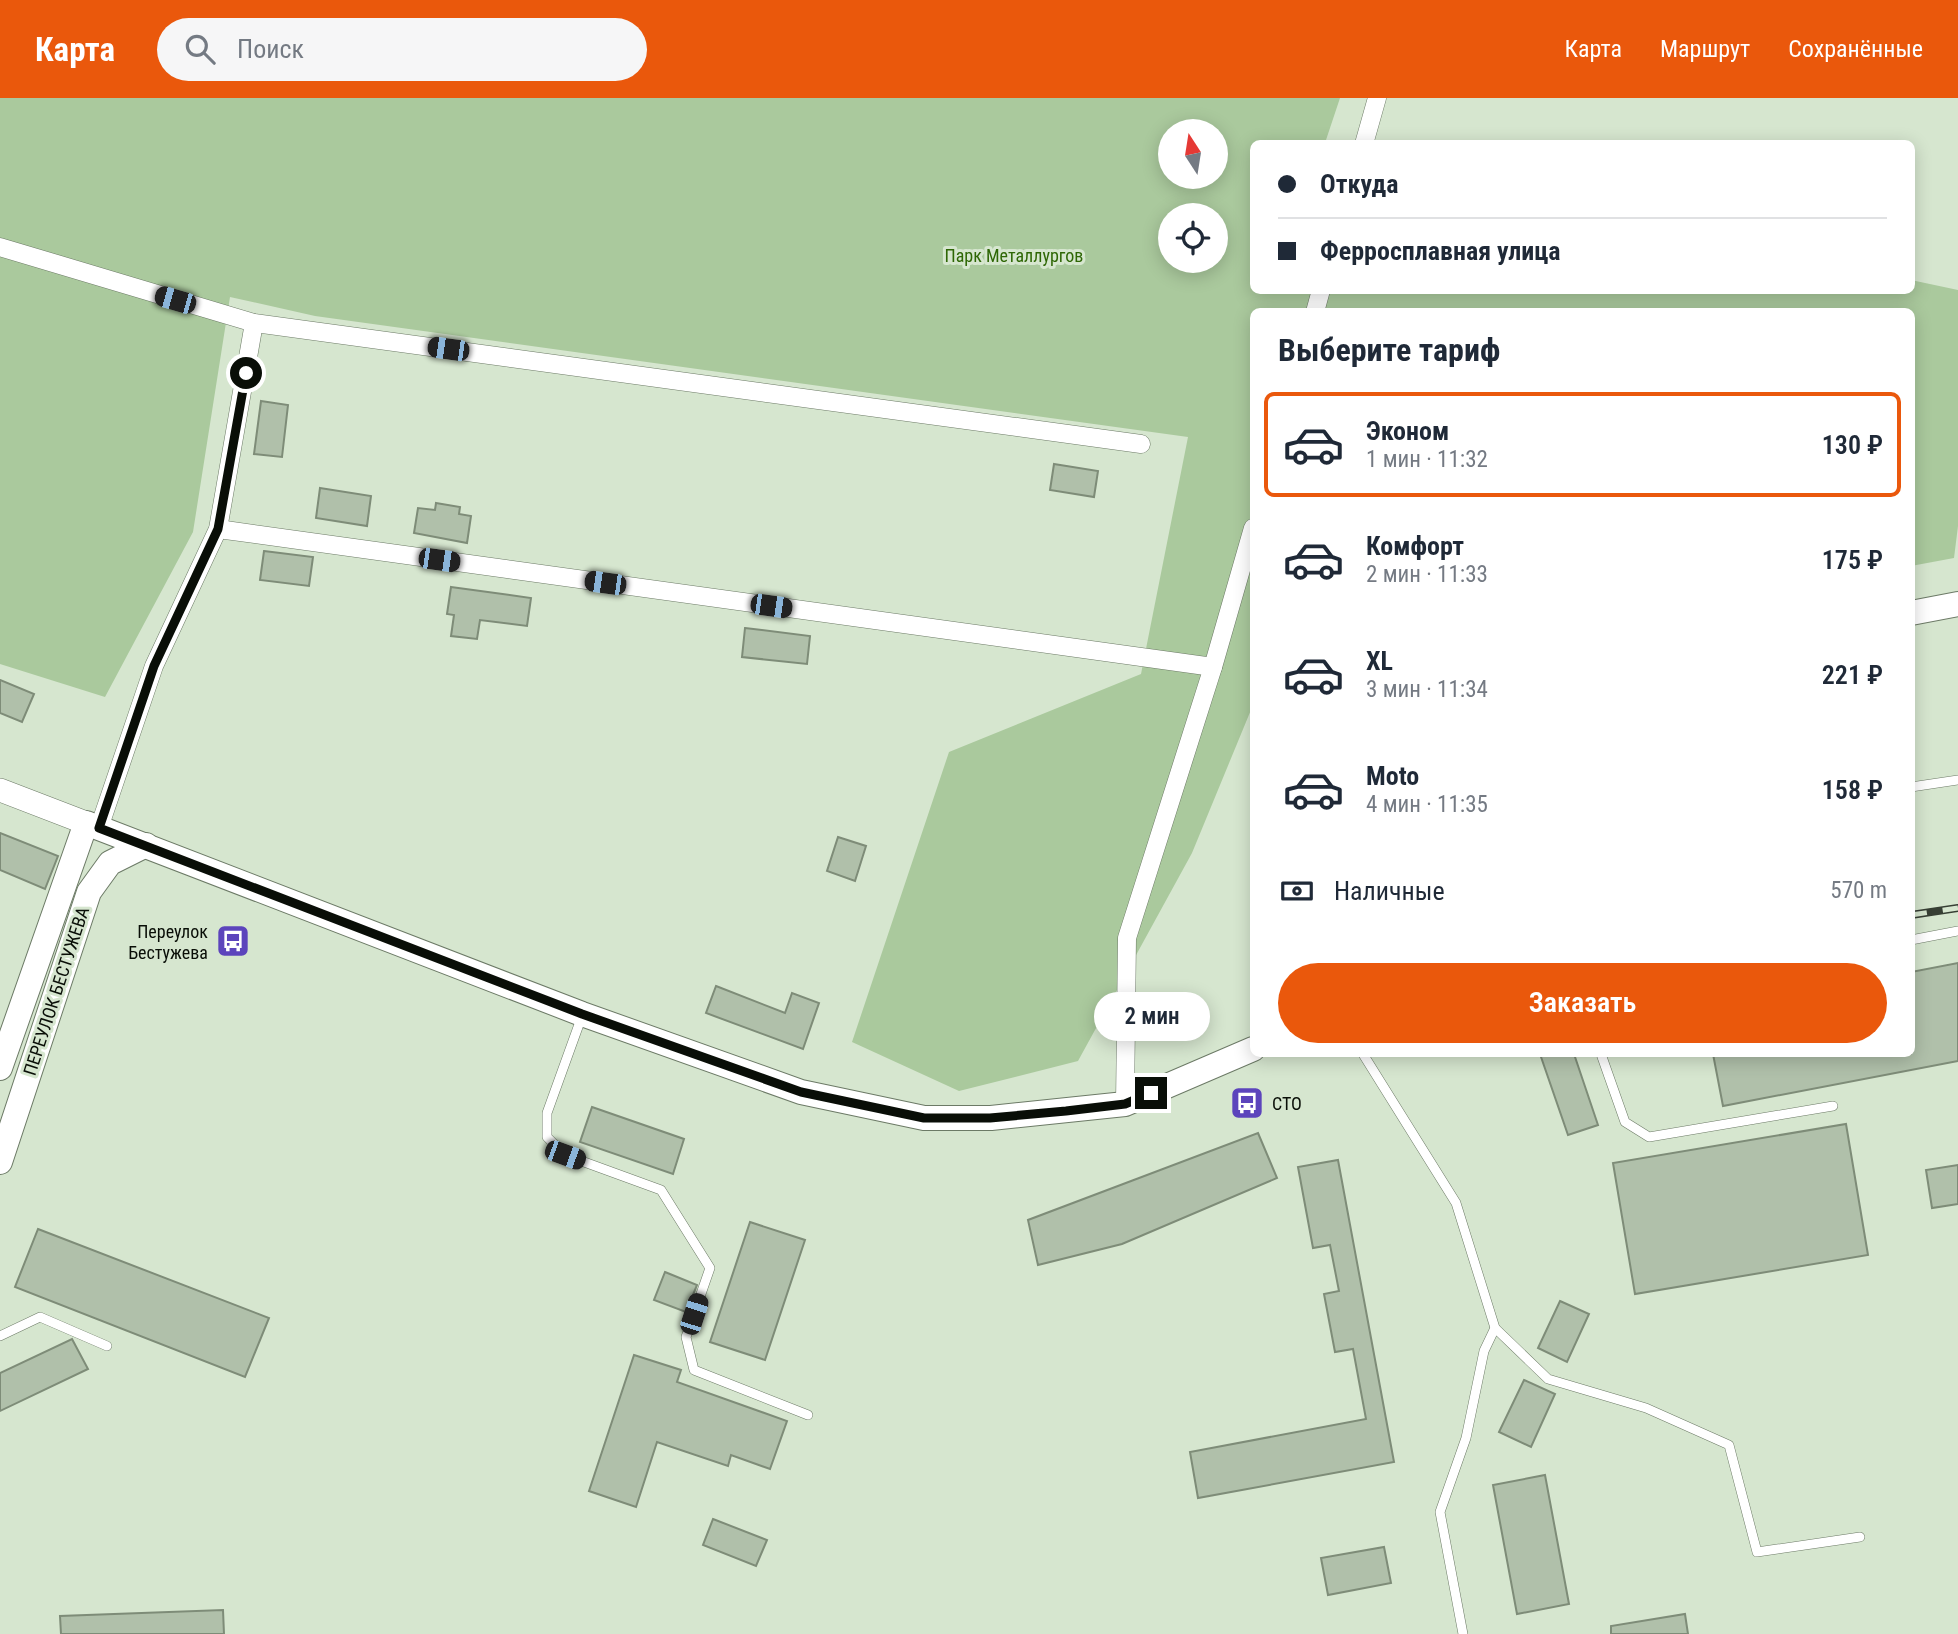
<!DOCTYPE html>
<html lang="ru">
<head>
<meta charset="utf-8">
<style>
	:root { --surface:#fff; --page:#f6f6f7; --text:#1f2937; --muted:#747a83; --line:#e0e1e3; --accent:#ea580c }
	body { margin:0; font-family:"Roboto Condensed",sans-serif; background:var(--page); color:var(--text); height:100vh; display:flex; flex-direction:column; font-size:26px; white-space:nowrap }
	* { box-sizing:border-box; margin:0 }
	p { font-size:23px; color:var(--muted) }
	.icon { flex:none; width:38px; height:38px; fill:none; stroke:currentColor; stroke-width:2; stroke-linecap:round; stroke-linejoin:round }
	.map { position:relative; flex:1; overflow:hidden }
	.side { position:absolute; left:1250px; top:210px; width:665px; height:749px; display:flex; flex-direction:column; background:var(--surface); border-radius:10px; box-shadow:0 4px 18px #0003 }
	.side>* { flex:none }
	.banner { position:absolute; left:1250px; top:42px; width:665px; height:154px; border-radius:10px; box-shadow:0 4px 18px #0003; display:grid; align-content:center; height:154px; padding:0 28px; background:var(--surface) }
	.needle { width:46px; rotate:348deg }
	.buttons { position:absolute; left:1158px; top:21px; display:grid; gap:14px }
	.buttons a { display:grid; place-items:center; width:70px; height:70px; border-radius:50%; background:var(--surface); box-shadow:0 4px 18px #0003; font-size:35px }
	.end { position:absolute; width:32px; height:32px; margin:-16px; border:9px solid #090e07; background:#fff; box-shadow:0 0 0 4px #fff }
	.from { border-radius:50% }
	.bubble { position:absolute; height:49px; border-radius:24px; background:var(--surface); box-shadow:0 4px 18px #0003; font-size:23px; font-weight:600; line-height:49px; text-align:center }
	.car { position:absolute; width:21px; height:42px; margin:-21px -10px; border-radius:9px; box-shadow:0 0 5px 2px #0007; background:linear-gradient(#222 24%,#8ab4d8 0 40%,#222 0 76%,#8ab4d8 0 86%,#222 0) }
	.banner b { display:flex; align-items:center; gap:24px; height:66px; font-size:26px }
	.banner b+b { border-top:2px solid var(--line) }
	.banner i { width:18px; height:18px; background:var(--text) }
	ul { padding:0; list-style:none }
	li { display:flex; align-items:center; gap:21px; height:105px; margin:0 14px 10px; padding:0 14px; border:4px solid transparent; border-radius:10px }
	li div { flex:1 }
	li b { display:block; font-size:26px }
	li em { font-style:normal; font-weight:600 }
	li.selected { border-color:var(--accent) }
	li>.icon { width:63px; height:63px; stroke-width:1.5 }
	h2 { padding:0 28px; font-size:32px; line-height:84px }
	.pay { display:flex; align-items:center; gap:18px; height:77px; padding:0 28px; font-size:26px }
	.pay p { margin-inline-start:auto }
	.cta { display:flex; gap:14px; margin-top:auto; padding:14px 28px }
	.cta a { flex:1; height:80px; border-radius:42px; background:var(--accent); color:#fff; font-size:28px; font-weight:600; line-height:80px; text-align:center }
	header { display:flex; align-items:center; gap:42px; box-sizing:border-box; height:98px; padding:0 35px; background:var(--accent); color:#fff }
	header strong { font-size:33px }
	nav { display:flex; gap:38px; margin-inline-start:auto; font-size:24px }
	.search { width:490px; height:63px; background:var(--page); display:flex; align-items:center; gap:18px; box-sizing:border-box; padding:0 24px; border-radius:38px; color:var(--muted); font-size:26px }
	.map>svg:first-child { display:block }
</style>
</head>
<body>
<header>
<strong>Карта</strong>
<div class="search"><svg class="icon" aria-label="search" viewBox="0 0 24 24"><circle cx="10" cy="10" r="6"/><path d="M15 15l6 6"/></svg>Поиск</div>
<nav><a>Карта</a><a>Маршрут</a><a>Сохранённые</a></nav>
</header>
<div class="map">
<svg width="1958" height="1536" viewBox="0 0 1958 1536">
	<rect width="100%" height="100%" fill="#d6e6cf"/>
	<path fill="#aac99d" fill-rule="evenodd" d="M0,0H1340L1325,45L1253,46V192H1911V182L1958,192V428L1954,460L1911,468V214H1253V607L1192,755L1078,963L959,993L852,944L949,654L1141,576L1188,339L315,218L230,199L193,434L105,599L0,566ZM1171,33H1216V79H1171ZM1171,117H1216V163H1171Z"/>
	<g fill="#b0c0aa" stroke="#7e8c78" stroke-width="2">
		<path d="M261,303L288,307L282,359L254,356Z"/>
		<path d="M1054,366L1098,373L1094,399L1050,392Z"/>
		<path d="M320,390L371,398L367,428L316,420Z"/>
		<path d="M436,405L460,409L459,416L471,418L467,445L414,435L418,410L435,412Z"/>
		<path d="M264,453L313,459L309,488L260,482Z"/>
		<path d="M451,489L531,500L527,528L480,522L477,541L451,538L454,517L447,516Z"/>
		<path d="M745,530L810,538L807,566L742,559Z"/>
		<path d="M0,582L34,596L22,624L0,615Z"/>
		<path d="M0,735L58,758L45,791L0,772Z"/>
		<path d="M838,739L866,748L855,783L827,773Z"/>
		<path d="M1958,865V963L1723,1008L1713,956H1911V874Z"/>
		<path d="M716,888L785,915L792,895L819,905L803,951L706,915Z"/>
		<path d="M1540,956H1574L1598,1027L1568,1037Z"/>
		<path d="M592,1009L684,1041L673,1076L580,1044Z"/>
		<path d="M1846,1026L1868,1157L1635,1196L1613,1065Z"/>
		<path d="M1258,1035L1277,1080L1122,1146L1038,1167L1028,1122Z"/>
		<path d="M1338,1062L1394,1364L1198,1400L1190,1354L1366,1321L1353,1251L1335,1254L1324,1196L1339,1193L1330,1147L1313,1150L1298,1069Z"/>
		<path d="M1958,1067V1106L1932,1110L1926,1072Z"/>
		<path d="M750,1124L805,1142L765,1262L710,1244Z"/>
		<path d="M38,1131L269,1220L245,1279L15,1189Z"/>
		<path d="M665,1174L697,1187L686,1214L654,1202Z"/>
		<path d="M1560,1203L1589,1216L1567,1264L1538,1250Z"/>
		<path d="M72,1241L88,1271L0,1313V1275Z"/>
		<path d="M634,1257L681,1272L677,1284L787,1323L770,1371L731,1357L728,1368L657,1344L636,1409L589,1393Z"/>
		<path d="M1524,1282L1555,1296L1531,1349L1499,1334Z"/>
		<path d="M1545,1377L1569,1506L1517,1516L1493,1387Z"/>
		<path d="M713,1421L767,1442L756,1468L703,1447Z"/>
		<path d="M1384,1449L1391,1485L1328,1497L1321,1460Z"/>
		<path d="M223,1512L224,1536H61L60,1518Z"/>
		<path d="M1685,1516L1688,1536H1611V1528Z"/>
	</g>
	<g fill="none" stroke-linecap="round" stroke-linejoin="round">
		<defs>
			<g id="service">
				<path d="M1911,689L1958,682"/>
				<path d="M1911,842L1958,833"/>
				<path d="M582,918L547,1015V1039L565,1057L661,1092L710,1170L686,1239L694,1272L808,1317"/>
				<path d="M1363,956L1456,1105L1495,1230L1548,1281L1646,1310L1729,1347L1757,1454L1860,1439"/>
				<path d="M1601,956L1625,1024L1649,1039L1833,1008"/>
				<path d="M0,1238L40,1219L107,1248"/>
				<path d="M1463,1536L1440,1414L1466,1340L1484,1253L1495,1230"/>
			</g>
			<g id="minor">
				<path d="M1364,46L1377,0"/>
				<path d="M0,149L254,225L1141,346"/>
				<path d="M1315,214L1321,192"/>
				<path d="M218,431L1213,569"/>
				<path d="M99,730L154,568L218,431L254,225"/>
				<path d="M1125,1006L1127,840L1213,569L1253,430"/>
			</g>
			<path id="tertiary" d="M0,692L86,725"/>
			<g id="secondary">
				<path d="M1911,515L1958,506"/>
				<path d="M0,970L86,725L582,916L801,994L924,1020H991L1125,1006L1253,951"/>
				<path d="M0,1064L89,794L110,765L146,747"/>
			</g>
		</defs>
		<use href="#service" stroke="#6c7a66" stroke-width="10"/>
		<use href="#minor" stroke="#6c7a66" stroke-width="19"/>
		<use href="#tertiary" stroke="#6c7a66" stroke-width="24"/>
		<use href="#secondary" stroke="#6c7a66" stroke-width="26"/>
		<use href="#service" stroke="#fff" stroke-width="9"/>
		<use href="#minor" stroke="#fff" stroke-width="18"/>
		<use href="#tertiary" stroke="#fff" stroke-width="23"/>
		<use href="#secondary" stroke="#fff" stroke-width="24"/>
		<defs>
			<path id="rail" d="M1911,817L1958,810"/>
		</defs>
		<use href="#rail" stroke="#373f34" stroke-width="8"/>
		<use href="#rail" stroke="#d6e6cf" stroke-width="5" stroke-dasharray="16" stroke-linecap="butt"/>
	</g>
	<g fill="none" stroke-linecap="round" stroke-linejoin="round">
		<path stroke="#090e07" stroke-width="9" d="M246,275L218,431L154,568L99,730L582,916L801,994L924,1020H990L1066,1013L1125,1006L1151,995"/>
	</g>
	<defs>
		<symbol id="bus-square" viewBox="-11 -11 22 22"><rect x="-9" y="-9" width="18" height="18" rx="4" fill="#5c44bc" stroke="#d6e6cf"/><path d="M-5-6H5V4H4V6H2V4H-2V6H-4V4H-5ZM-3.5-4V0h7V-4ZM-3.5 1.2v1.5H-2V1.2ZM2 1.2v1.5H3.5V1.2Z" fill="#fff"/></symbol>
	</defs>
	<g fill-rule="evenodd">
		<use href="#bus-square" x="214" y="824" width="38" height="38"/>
		<use href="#bus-square" x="1228" y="986" width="38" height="38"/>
	</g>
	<g text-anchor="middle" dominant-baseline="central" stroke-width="6" stroke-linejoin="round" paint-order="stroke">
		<g font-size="18" fill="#2e6705" stroke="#d6e6cf">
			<text x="1014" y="157">Парк Металлургов</text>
		</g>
		<g font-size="18" fill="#090e07" stroke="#d6e6cf" text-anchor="end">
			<text x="208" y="833">Переулок<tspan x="208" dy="21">Бестужева</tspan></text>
			<text x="1272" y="1005" text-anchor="start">СТО</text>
		</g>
		<g font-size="18" fill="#090e07" stroke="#d6e6cf">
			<text transform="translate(56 893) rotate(-72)">ПЕРЕУЛОК БЕСТУЖЕВА</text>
		</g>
	</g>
</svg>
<div class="buttons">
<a><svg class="needle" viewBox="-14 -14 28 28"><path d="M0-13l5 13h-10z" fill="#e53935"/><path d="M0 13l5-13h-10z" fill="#747a83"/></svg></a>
<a><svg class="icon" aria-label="locate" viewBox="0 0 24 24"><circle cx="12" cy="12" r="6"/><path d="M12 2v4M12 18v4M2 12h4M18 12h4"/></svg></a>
</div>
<i class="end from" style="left:246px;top:275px"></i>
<i class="end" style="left:1151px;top:995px"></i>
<div class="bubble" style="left:1094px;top:894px;width:116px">2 мин</div>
<i class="car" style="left:175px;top:202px;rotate:286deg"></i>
<i class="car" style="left:448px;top:251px;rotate:278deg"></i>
<i class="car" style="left:439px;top:462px;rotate:98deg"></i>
<i class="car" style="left:605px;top:485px;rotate:278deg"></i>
<i class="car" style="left:771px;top:508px;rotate:98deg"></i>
<i class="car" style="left:565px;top:1057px;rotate:110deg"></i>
<i class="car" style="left:694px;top:1216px;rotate:18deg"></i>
<div class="banner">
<b><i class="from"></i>Откуда</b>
<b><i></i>Ферросплавная улица</b>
</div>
<section class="side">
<h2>Выберите тариф</h2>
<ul>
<li class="selected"><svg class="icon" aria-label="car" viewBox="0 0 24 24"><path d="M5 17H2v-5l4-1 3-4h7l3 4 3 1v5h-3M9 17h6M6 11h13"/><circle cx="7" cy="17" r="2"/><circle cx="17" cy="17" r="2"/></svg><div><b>Эконом</b><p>1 мин · 11:32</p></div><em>130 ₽</em></li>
<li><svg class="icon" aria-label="car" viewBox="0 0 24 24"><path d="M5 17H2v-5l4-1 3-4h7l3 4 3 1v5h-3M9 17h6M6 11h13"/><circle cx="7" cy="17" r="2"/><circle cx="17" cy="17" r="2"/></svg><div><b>Комфорт</b><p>2 мин · 11:33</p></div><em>175 ₽</em></li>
<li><svg class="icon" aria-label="car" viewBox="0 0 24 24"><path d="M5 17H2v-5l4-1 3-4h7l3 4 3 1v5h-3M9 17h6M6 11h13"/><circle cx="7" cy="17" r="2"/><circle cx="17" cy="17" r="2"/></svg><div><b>XL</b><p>3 мин · 11:34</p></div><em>221 ₽</em></li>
<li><svg class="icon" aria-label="car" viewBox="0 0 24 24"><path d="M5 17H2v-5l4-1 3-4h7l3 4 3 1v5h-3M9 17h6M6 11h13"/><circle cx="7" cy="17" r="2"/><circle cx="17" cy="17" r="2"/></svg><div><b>Moto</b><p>4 мин · 11:35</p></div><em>158 ₽</em></li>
</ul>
<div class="pay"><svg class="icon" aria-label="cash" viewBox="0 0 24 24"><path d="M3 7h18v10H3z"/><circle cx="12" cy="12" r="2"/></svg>Наличные<p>570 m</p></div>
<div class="cta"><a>Заказать</a></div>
</section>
</div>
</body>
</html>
